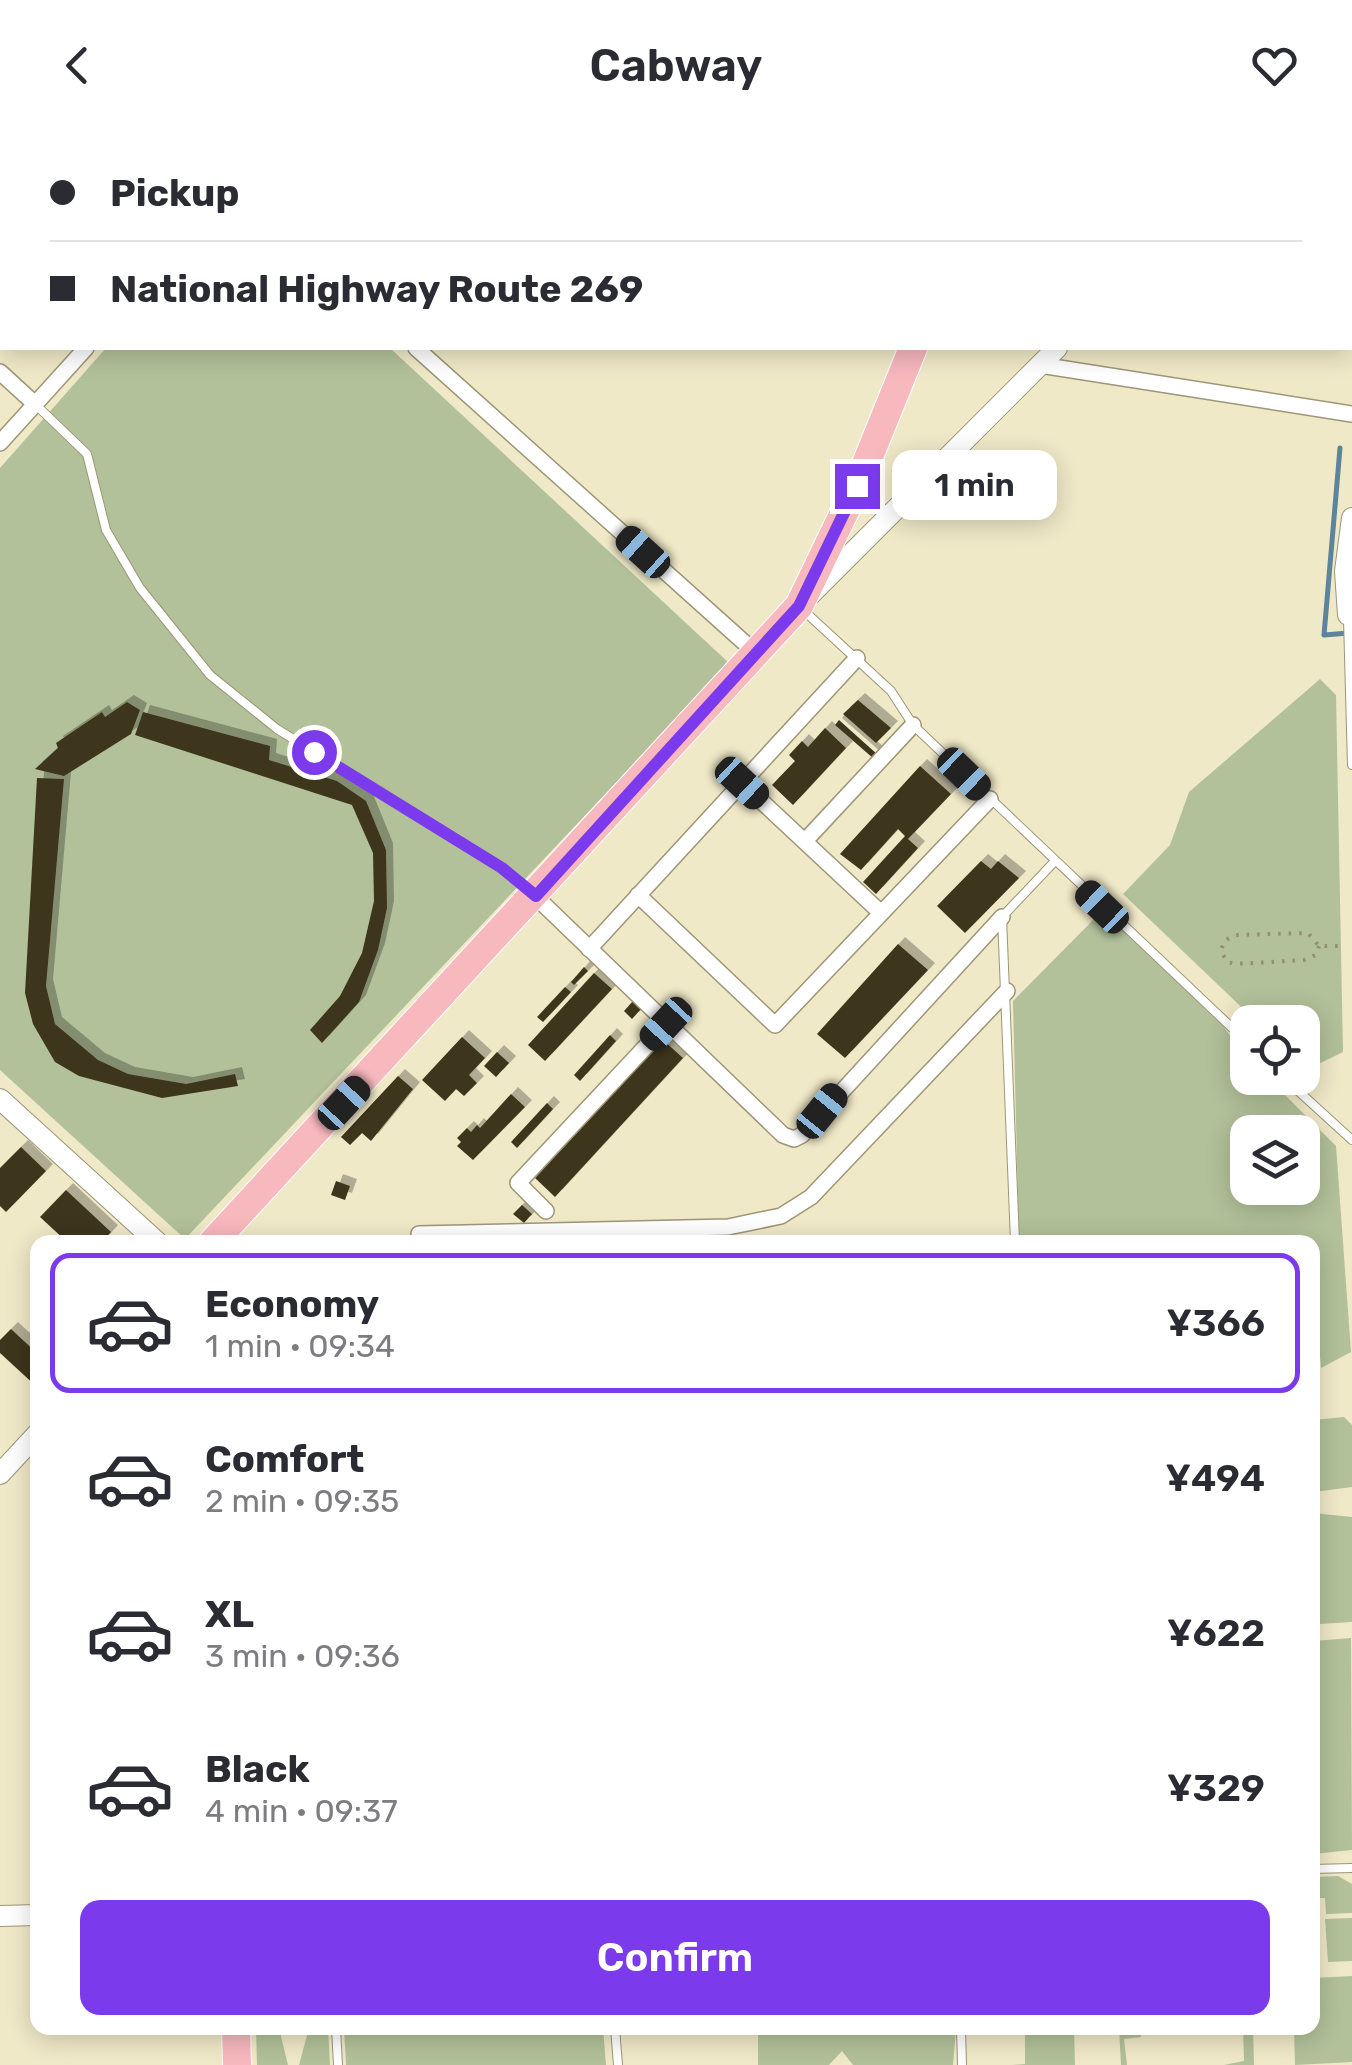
<!DOCTYPE html>
<html lang="en">
<head>
<meta charset="utf-8">
<style>
	:root { --surface:#fff; --page:#f2f2f3; --text:#2b2b33; --muted:#7c7c81; --line:#e1e1e2; --accent:#7c3aed }
	body { margin:0; font-family:Rubik,sans-serif; background:var(--page); color:var(--text); height:100vh; display:flex; flex-direction:column; font-size:38px; white-space:nowrap }
	* { box-sizing:border-box; margin:0 }
	p { font-size:32px; color:var(--muted) }
	.icon { flex:none; width:55px; height:55px; fill:none; stroke:currentColor; stroke-width:2; stroke-linecap:round; stroke-linejoin:round }
	.map { position:relative; flex:1; overflow:hidden }
	.panel { position:absolute; left:30px; top:1105px; width:1290px; height:800px; display:flex; flex-direction:column; background:var(--surface); border-radius:20px; box-shadow:0 5px 25px #0003 }
	.panel>* { flex:none }
	.banner { position:absolute; left:0px; top:0px; width:1352px; height:220px; box-shadow:0 5px 25px #0003; display:grid; align-content:center; height:220px; padding:0 50px; background:var(--surface) }
	.fabs { position:absolute; left:1230px; top:875px; display:grid; gap:20px }
	.fabs a { display:grid; place-items:center; width:90px; height:90px; border-radius:20px; background:var(--surface); box-shadow:0 5px 25px #0003; font-size:50px }
	.end { position:absolute; width:45px; height:45px; margin:-22px; border:12px solid #7c3aed; background:#fff; box-shadow:0 0 0 5px #fff }
	.from { border-radius:50% }
	.bubble { position:absolute; height:70px; border-radius:20px; background:var(--surface); box-shadow:0 5px 25px #0003; font-size:32px; font-weight:600; line-height:70px; text-align:center }
	.car { position:absolute; width:30px; height:60px; margin:-30px -15px; border-radius:12px; box-shadow:0 0 8px 2px #0007; background:linear-gradient(#222 24%,#8ab4d8 0 40%,#222 0 76%,#8ab4d8 0 86%,#222 0) }
	.banner b { display:flex; align-items:center; gap:35px; height:95px; font-size:38px }
	.banner b+b { border-top:2px solid var(--line) }
	.banner i { width:25px; height:25px; background:var(--text) }
	ul { padding:18px 0 0; list-style:none }
	li { display:flex; align-items:center; gap:30px; height:140px; margin:0 20px 15px; padding:0 30px; border:5px solid transparent; border-radius:20px }
	li div { flex:1 }
	li b { display:block; font-size:38px }
	li em { font-style:normal; font-weight:600 }
	li.current { border-color:var(--accent) }
	li>.icon { width:90px; height:90px; stroke-width:1.5 }
	.action { display:flex; gap:20px; margin-top:auto; padding:20px 50px }
	.action a { flex:1; height:115px; border-radius:20px; background:var(--accent); color:#fff; font-size:40px; font-weight:600; line-height:115px; text-align:center }
	header { display:flex; justify-content:space-between; align-items:center; height:130px; padding:0 50px; background:var(--surface); font-size:45px; font-weight:600 }
	.map>svg:first-child { display:block }
</style>
</head>
<body>
<header><svg class="icon" aria-label="back" viewBox="0 0 24 24"><path d="M15 5l-7 7 7 7"/></svg>Cabway<svg class="icon" aria-label="heart" viewBox="0 0 24 24"><path d="M12 20l-8-8c-3-5 5-10 8-4 3-6 11-1 8 4z"/></svg></header>
<div class="map">
<svg width="1352" height="1935" viewBox="0 0 1352 1935">
	<defs>
		<filter id="shadow"><feDropShadow dx="7" dy="-7" stdDeviation="0" flood-color="#0004"/></filter>
	</defs>
	<rect width="100%" height="100%" fill="#f0e9c8"/>
	<g fill="#b2c19a" fill-rule="evenodd">
		<path d="M106,218H390L729,533L185,1109L0,940V338Z"/>
		<path d="M1320,549L1336,565L1343,922L1306,940L1302,892H1257L1123,764L1170,715L1189,662Z"/>
		<path d="M1103,780L1223,896L1247,928L1248,948H1268L1336,1016L1351,1222L1321,1238L1320,1226H1313L1312,1112H1019L1013,871ZM1248,1002H1302V1058H1248Z"/>
		<path d="M1344,1287L1352,1295V1357L1314,1362L1313,1290Z"/>
		<path d="M1313,1383L1352,1387V1492L1319,1494L1316,1489Z"/>
		<path d="M1351,1508L1352,1720L1313,1724V1511Z"/>
		<path d="M1338,1746L1352,1754V1783L1326,1784L1325,1768H1313V1747Z"/>
		<path d="M1352,1788V1831L1328,1832L1325,1789Z"/>
		<path d="M1352,1846V1932L1295,1935L1294,1898H1312L1313,1848Z"/>
		<path d="M256,1898H279L288,1935H257Z"/>
		<path d="M309,1898H328L330,1935H299Z"/>
		<path d="M344,1898H603L606,1935H346Z"/>
		<path d="M758,1898H956L953,1935H853L842,1921L829,1935H758Z"/>
		<path d="M1025,1898H1074L1075,1935H1012L1025,1934Z"/>
		<path d="M1119,1898H1141V1907L1124,1909L1127,1935H1121Z"/>
		<path d="M1243,1898H1253L1254,1935H1224L1244,1931Z"/>
	</g>
	<g fill="none" stroke-linecap="round" stroke-linejoin="round">
		<path stroke="#5c849d" stroke-width="5" d="M1340,318L1324,505L1349,503"/>
	</g>
	<g fill="#3d361a" filter="url(#shadow)">
		<path d="M858,570L891,598L876,613L843,584Z"/>
		<path d="M127,572L140,580L131,604L64,646L35,639L58,618L56,613L102,582L105,587Z"/>
		<path d="M143,582L270,616L269,630L337,651L366,671L386,720L387,778L378,820L359,872L322,913L310,900L340,866L362,823L374,771L373,723L352,675L135,605Z"/>
		<path d="M839,590L878,625L874,629L835,595Z"/>
		<path d="M825,598L846,618L793,675L772,655L795,631L789,625L802,611L808,617Z"/>
		<path d="M920,636L951,664L908,709L918,718L876,764L863,752L905,706L898,699L861,740L840,724Z"/>
		<path d="M37,648L64,649L46,856L55,894L98,930L128,944L186,954L235,944L238,956L162,968L79,946L55,932L33,894L25,863Z"/>
		<path d="M981,731L991,739L998,731L1019,748L965,803L937,776Z"/>
		<path d="M898,814L928,840L845,928L817,904Z"/>
		<path d="M584,837L588,841L574,855L571,852Z"/>
		<path d="M594,843L612,859L545,931L528,915Z"/>
		<path d="M565,857L571,862L543,892L537,887Z"/>
		<path d="M633,871L641,879L632,889L624,881Z"/>
		<path d="M610,905L616,911L580,951L574,945Z"/>
		<path d="M462,907L485,928L469,945L477,953L464,966L456,959L445,971L422,950Z"/>
		<path d="M663,910L683,928L555,1067L535,1048Z"/>
		<path d="M497,922L509,933L496,947L484,936Z"/>
		<path d="M398,946L413,959L371,1011L362,1003L350,1015L341,1007Z"/>
		<path d="M511,964L525,977L473,1030L457,1016L461,1012L457,1008L467,998L471,1002L477,995L480,998Z"/>
		<path d="M547,973L553,979L517,1018L511,1012Z"/>
		<path d="M21,1017L46,1041L6,1082L0,1076V1038Z"/>
		<path d="M336,1051L350,1056L345,1070L331,1065Z"/>
		<path d="M66,1060L111,1102L102,1112H67L40,1087Z"/>
		<path d="M522,1075L532,1084L524,1093L513,1084Z"/>
		<path d="M11,1199L38,1224V1258L0,1223V1210Z"/>
	</g>
	<g fill="none" stroke-linecap="round" stroke-linejoin="round">
		<defs>
			<g id="service">
				<path d="M35,274L87,324L106,400L140,458L210,545L277,599L502,738L528,760"/>
				<path d="M802,479L891,561L913,595L1248,913"/>
				<path d="M1348,489L1352,635"/>
				<path d="M1284,948L1352,1010"/>
				<path d="M1015,1112L1002,787L1055,731"/>
				<path d="M1312,1739L1352,1738"/>
				<path d="M336,1898L338,1935"/>
				<path d="M615,1898L618,1935"/>
				<path d="M961,1898L962,1935"/>
			</g>
			<g id="minor">
				<path d="M175,0L178,2"/>
				<path d="M766,0L768,2"/>
				<path d="M14,2L16,0"/>
				<path d="M280,2L282,0"/>
				<path d="M1044,2L1045,0"/>
				<path d="M0,18L2,15"/>
				<path d="M416,218L757,524"/>
				<path d="M1040,235L1352,284"/>
				<path d="M0,242L35,274"/>
				<path d="M0,313L86,218"/>
				<path d="M742,653L880,782"/>
				<path d="M805,711L913,595"/>
				<path d="M638,765L775,895L990,669"/>
				<path d="M535,766L783,1005L794,1009L802,1005L1002,787"/>
				<path d="M589,819L857,528"/>
				<path d="M546,1081L518,1053L666,895"/>
				<path d="M419,1104L728,1097L781,1086L811,1067L1007,861"/>
			</g>
			<g id="tertiary">
				<path d="M1267,2L1269,0"/>
				<path d="M1352,388L1345,441L1348,485H1352"/>
				<path d="M811,464L1057,218"/>
				<path d="M0,969L157,1112"/>
				<path d="M0,1344L38,1303"/>
				<path d="M0,1786L38,1785"/>
			</g>
			<g id="trunk">
				<path d="M997,2L998,0"/>
				<path d="M213,1112L799,476L857,356L913,218"/>
				<path d="M236,1898L237,1935"/>
			</g>
		</defs>
		<use href="#service" stroke="#9d9677" stroke-width="10"/>
		<use href="#minor" stroke="#9d9677" stroke-width="18"/>
		<use href="#tertiary" stroke="#9d9677" stroke-width="22"/>
		<use href="#trunk" stroke="#fff" stroke-width="30"/>
		<path stroke="#938e77" stroke-width="4" stroke-dasharray="2.5 8" stroke-linecap="butt" d="M1319,816L1316,825L1304,830L1236,834L1227,832L1221,821L1224,811L1235,805L1308,803L1319,816H1341"/>
		<use href="#service" stroke="#fff" stroke-width="8"/>
		<use href="#minor" stroke="#fff" stroke-width="15"/>
		<use href="#tertiary" stroke="#fff" stroke-width="20"/>
		<use href="#trunk" stroke="#f7b8be" stroke-width="28"/>
	</g>
	<g fill="none" stroke-linecap="round" stroke-linejoin="round">
		<path stroke="#7c3aed" stroke-width="12" d="M314,622L502,738L536,766L799,476L857,356"/>
	</g>
</svg>
<div class="fabs">
<a><svg class="icon" aria-label="locate" viewBox="0 0 24 24"><circle cx="12" cy="12" r="6"/><path d="M12 2v4M12 18v4M2 12h4M18 12h4"/></svg></a>
<a><svg class="icon" aria-label="layers" viewBox="0 0 24 24"><path d="M12 4l9 5-9 5-9-5zM3 14l9 5 9-5"/></svg></a>
</div>
<i class="end from" style="left:314px;top:622px"></i>
<i class="end" style="left:857px;top:356px"></i>
<div class="bubble" style="left:892px;top:320px;width:165px">1 min</div>
<i class="car" style="left:643px;top:422px;rotate:312deg"></i>
<i class="car" style="left:964px;top:644px;rotate:134deg"></i>
<i class="car" style="left:742px;top:653px;rotate:133deg"></i>
<i class="car" style="left:1102px;top:777px;rotate:314deg"></i>
<i class="car" style="left:666px;top:894px;rotate:223deg"></i>
<i class="car" style="left:344px;top:973px;rotate:43deg"></i>
<i class="car" style="left:822px;top:981px;rotate:39deg"></i>
<div class="banner">
<b><i class="from"></i>Pickup</b>
<b><i></i>National Highway Route 269</b>
</div>
<section class="panel">
<ul>
<li class="current"><svg class="icon" aria-label="car" viewBox="0 0 24 24"><path d="M5 17H2v-5l4-1 3-4h7l3 4 3 1v5h-3M9 17h6M6 11h13"/><circle cx="7" cy="17" r="2"/><circle cx="17" cy="17" r="2"/></svg><div><b>Economy</b><p>1 min · 09:34</p></div><em>¥366</em></li>
<li><svg class="icon" aria-label="car" viewBox="0 0 24 24"><path d="M5 17H2v-5l4-1 3-4h7l3 4 3 1v5h-3M9 17h6M6 11h13"/><circle cx="7" cy="17" r="2"/><circle cx="17" cy="17" r="2"/></svg><div><b>Comfort</b><p>2 min · 09:35</p></div><em>¥494</em></li>
<li><svg class="icon" aria-label="car" viewBox="0 0 24 24"><path d="M5 17H2v-5l4-1 3-4h7l3 4 3 1v5h-3M9 17h6M6 11h13"/><circle cx="7" cy="17" r="2"/><circle cx="17" cy="17" r="2"/></svg><div><b>XL</b><p>3 min · 09:36</p></div><em>¥622</em></li>
<li><svg class="icon" aria-label="car" viewBox="0 0 24 24"><path d="M5 17H2v-5l4-1 3-4h7l3 4 3 1v5h-3M9 17h6M6 11h13"/><circle cx="7" cy="17" r="2"/><circle cx="17" cy="17" r="2"/></svg><div><b>Black</b><p>4 min · 09:37</p></div><em>¥329</em></li>
</ul>
<div class="action"><a>Confirm</a></div>
</section>
</div>
</body>
</html>
